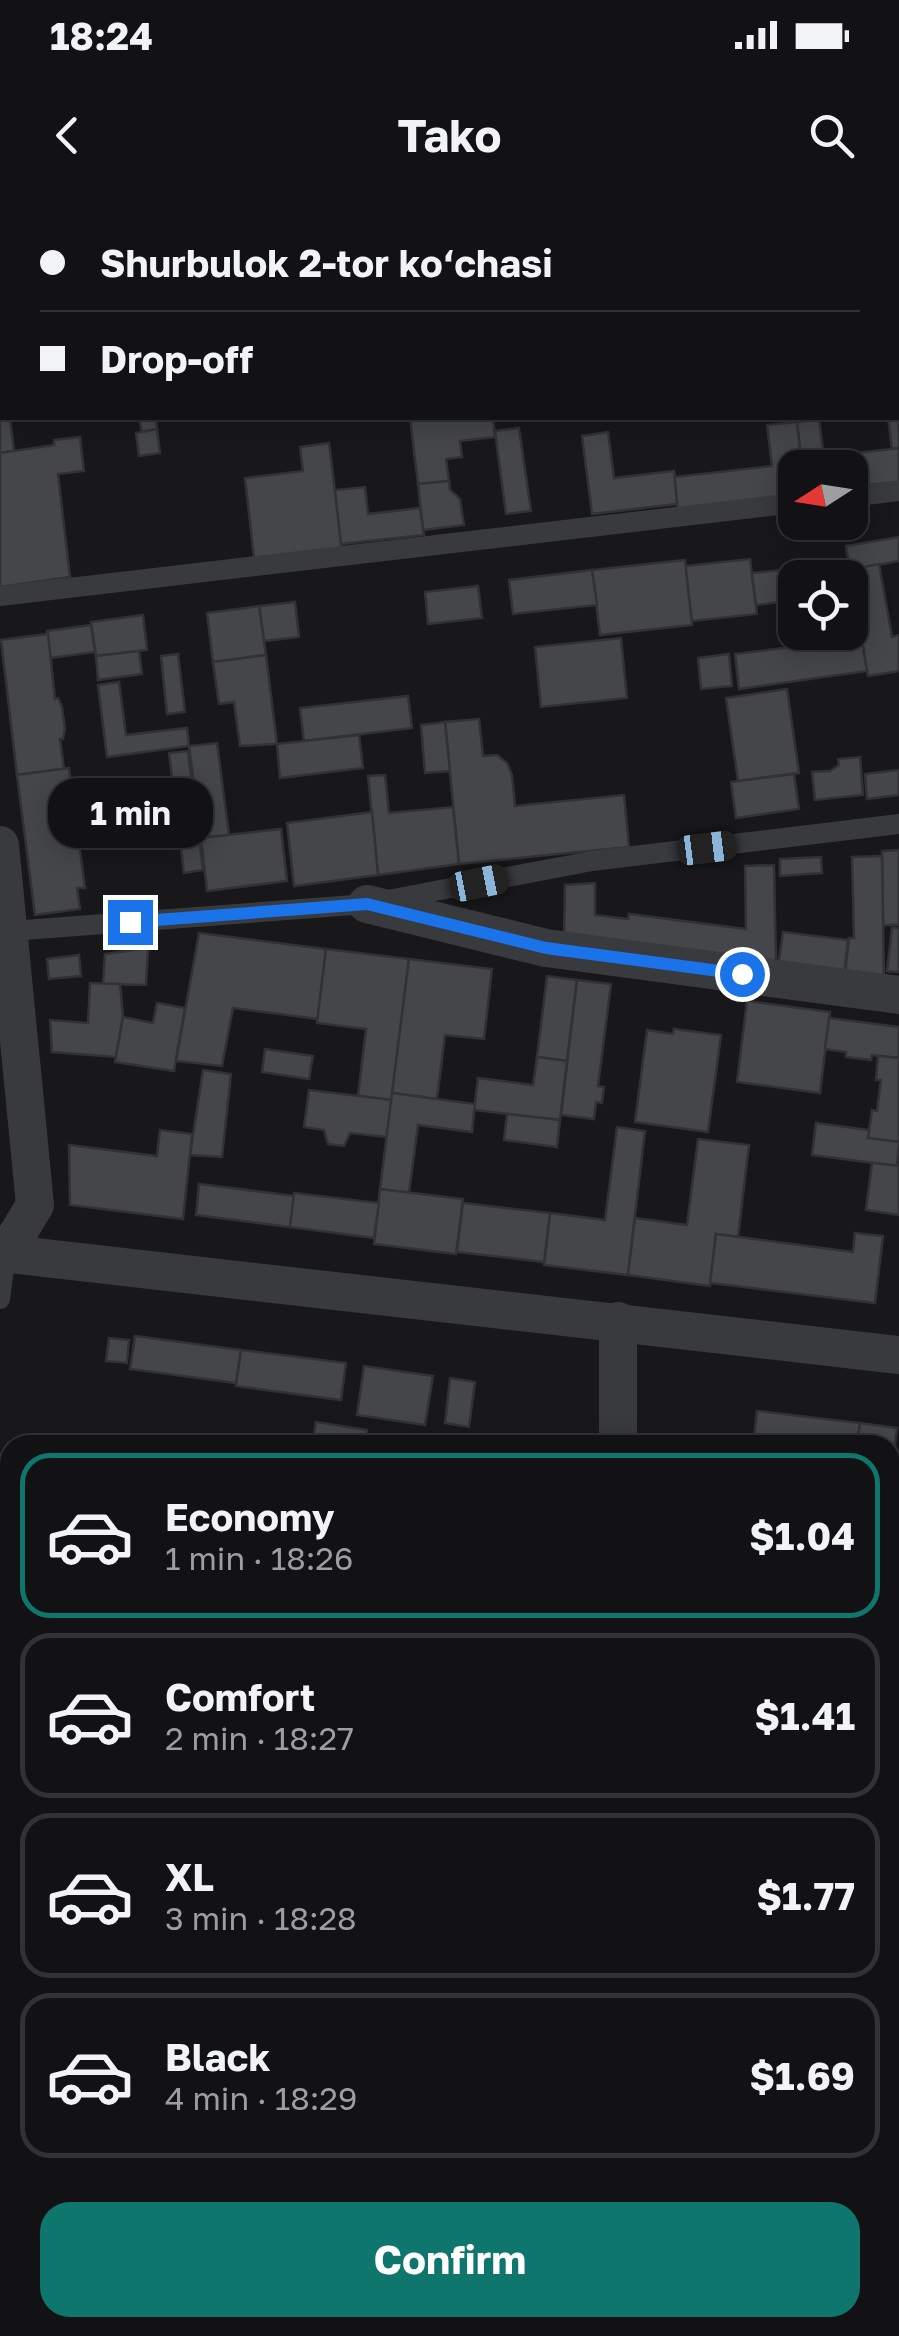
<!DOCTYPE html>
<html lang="en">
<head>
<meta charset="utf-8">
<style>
	:root { --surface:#121214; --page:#1b1b1d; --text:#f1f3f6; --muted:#9c9ea0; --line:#313234; --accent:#0f766e }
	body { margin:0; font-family:"Golos Text",sans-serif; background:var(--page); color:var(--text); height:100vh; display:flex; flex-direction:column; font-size:38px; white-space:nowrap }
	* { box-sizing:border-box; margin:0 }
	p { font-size:32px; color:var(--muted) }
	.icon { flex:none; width:55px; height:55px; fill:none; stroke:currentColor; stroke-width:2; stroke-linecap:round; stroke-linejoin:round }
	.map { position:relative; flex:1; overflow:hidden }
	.drawer { position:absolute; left:0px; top:1235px; width:900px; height:902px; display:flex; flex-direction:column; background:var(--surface); border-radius:30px 30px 0 0; box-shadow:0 5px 25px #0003,0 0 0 2px var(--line) }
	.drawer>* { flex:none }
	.top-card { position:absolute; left:0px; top:0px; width:900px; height:220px; box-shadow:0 5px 25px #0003,0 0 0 2px var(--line); display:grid; align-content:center; height:220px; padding:0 40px; background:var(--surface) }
	.needle { width:65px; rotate:258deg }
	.buttons { position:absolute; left:778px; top:250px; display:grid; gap:20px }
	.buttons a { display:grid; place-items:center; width:90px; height:90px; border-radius:20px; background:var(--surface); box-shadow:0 5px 25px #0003,0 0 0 2px var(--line); font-size:50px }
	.end { position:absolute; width:45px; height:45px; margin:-22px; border:12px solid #1a73e8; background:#fff; box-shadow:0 0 0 5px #fff }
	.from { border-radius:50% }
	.bubble { position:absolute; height:70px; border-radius:30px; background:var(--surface); box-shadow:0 5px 25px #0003,0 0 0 2px var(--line); font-size:32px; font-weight:700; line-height:70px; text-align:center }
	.car { position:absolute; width:30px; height:60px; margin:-30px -15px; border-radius:12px; box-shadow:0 0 8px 2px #0007; background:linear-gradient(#222 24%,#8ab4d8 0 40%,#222 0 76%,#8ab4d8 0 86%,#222 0) }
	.top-card b { display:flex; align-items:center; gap:35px; height:95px; font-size:38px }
	.top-card b+b { border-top:2px solid var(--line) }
	.top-card i { width:25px; height:25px; background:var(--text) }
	ul { padding:18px 0 0; list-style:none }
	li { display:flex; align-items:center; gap:30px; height:165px; margin:0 20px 15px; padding:0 20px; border:5px solid var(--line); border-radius:30px }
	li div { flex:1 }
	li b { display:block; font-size:38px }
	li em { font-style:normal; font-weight:700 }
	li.active { border-color:var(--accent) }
	li>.icon { width:90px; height:90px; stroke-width:1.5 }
	.cta { display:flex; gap:20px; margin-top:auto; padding:20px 40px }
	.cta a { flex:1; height:115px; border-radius:30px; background:var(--accent); color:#fff; font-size:40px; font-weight:700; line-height:115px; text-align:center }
	.status { display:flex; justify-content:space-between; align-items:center; height:70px; padding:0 50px; background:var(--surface); direction:ltr }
	.status svg { height:28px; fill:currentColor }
	header { display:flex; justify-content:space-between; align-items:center; height:130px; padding:0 40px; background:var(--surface); font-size:45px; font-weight:700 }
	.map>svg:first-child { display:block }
</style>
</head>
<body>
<div class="status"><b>18:24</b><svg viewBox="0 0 49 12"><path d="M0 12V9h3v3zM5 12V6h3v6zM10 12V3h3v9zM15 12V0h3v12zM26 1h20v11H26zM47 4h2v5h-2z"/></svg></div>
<header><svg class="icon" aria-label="back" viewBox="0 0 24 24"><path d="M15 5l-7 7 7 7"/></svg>Tako<svg class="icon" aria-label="search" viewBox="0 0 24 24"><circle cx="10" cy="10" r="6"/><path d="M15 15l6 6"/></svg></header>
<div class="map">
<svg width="899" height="2136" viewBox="0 0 899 2136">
	<defs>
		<pattern id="cemetery-stones" width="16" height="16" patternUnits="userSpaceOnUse" patternTransform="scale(2.5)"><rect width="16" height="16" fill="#222922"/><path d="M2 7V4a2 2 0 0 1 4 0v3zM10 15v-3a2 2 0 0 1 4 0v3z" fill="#3f4640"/></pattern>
	</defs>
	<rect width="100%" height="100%" fill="#18181a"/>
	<path fill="url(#cemetery-stones)" d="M899,1902V2136H673L676,2128H890V1941Z"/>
	<g fill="#45464a" stroke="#323235" stroke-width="2.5">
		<path d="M0,0L41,2H2L0,51Z"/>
		<rect x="41" y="0" width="88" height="2"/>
		<rect x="129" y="0" width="214" height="2"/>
		<path d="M0,109H2V218H10L14,251L0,253Z"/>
		<path d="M898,151L899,248L892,249L888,218H898Z"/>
		<path d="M139,218H156L157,229L142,232Z"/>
		<path d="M410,218H493L495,237L460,241L462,257L446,259L449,281L418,284Z"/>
		<path d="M819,219L824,257L899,248V282L850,287V268H802L797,222Z"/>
		<path d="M797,222L802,268H795V298L678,311L674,277L772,266L767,225Z"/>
		<path d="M519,228L531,311L506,314L495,231Z"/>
		<path d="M157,229L160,253L139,256L136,233Z"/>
		<path d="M608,232L614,278L674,271L677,304L592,314L582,236Z"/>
		<path d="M80,237L84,271L58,274L70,377L0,387V253L54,245V240Z"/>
		<path d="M329,243L342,348L254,358L245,278L303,271L300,247Z"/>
		<path d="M449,281L450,290L460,299L464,325L423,330L418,284Z"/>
		<path d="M365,287L368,314L420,308L424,335L341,344L335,290Z"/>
		<path d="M899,337V361L850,370L846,346Z"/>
		<path d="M750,359L757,414L692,421L685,366Z"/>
		<path d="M685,360L692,425L600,435L592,370Z"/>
		<path d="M879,364L892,437L899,435V471L868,476L850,370Z"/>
		<path d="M801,368L802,378H795V400L756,405L752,373Z"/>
		<path d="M592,370L597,405L513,414L509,380Z"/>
		<path d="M478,386L482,418L428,424L425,392Z"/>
		<path d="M850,386H853L858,419L850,420Z"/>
		<path d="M295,402L299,437L264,441L259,406Z"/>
		<path d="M259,406L266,455L213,462L207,413Z"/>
		<path d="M143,415L147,450L96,456L91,422Z"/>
		<path d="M858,419L867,471L739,489L735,454L816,444L815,432H850V420Z"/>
		<path d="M91,425L95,452L50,458L47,431Z"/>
		<path d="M48,434L55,499L58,498L62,507L65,529L63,539H60L64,569L17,575L1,440Z"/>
		<path d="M621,438L627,498L541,507L535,447Z"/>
		<path d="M139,451L142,474L98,480L96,456Z"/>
		<path d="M178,454L185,512L167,514L161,456Z"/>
		<path d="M729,454L732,486L701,489L698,458Z"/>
		<path d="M266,455L277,544L240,546L234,502L219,504L213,462Z"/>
		<path d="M119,482L126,535L187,528L189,546L107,557L98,485Z"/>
		<path d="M787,489L799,573L738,581L726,498Z"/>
		<path d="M408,496L412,528L304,541L300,508Z"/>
		<path d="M479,519L483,556L497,555L507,563L512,575L515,606L624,595L629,647L459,664L445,522Z"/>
		<path d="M445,522L450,571L425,573L421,525Z"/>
		<path d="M359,535L363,568L280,578L277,544Z"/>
		<path d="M217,543L229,635L201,638L189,546Z"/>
		<path d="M188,551L203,670L184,673L169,553Z"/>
		<path d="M860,557L863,595L815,600L812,572L830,571L839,565L838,559Z"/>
		<path d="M69,568L85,688H77L80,709L35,715L17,575Z"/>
		<path d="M899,570V595L867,599L865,574Z"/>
		<path d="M794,574L799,609L736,618L731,582Z"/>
		<path d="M385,575L389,613L453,607L459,664L378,675L368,576Z"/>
		<path d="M372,612L378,675L294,686L287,623Z"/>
		<path d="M281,629L287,681L207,691L201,638Z"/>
		<path d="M899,650V725H883L882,651Z"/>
		<path d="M882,656L884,779L845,774L849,738H854L852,657Z"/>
		<path d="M821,657L822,673L780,676V659Z"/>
		<path d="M774,665L776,763L564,735L565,685L595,683V715L628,719L629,714L746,729L745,666Z"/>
		<path d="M892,728H899V772L887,771Z"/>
		<path d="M783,732L848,740L844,776L778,768Z"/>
		<path d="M199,733L326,749L318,819L233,808L222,866L176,861Z"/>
		<path d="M148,748L146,785L103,784L105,754Z"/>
		<path d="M326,749L409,759L392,900L358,896L366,829L317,823Z"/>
		<path d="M79,755L81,776L49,779L47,759Z"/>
		<path d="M409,759L492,769L484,839L445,835L437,899L392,893Z"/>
		<path d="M547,776L577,780L567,861L537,857Z"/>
		<path d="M577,780L611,784L598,886L604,887L602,903L596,902L594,919L561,915Z"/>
		<path d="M90,783L120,784L123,817L116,857L52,852L50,820L88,823Z"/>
		<path d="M747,801L830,812L820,893L737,882Z"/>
		<path d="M157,803L185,808L174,871L115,862L123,817L153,823Z"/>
		<path d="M829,818L899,827V858L872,855L871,860L846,857V852L825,849Z"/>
		<path d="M674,829L721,835L708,932L635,922L647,830L673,834Z"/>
		<path d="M265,849L313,856L309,879L262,872Z"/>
		<path d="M878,856L899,858V942L868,938L872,910L877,911L881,880H876Z"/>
		<path d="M537,857L567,861L560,920L474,910L478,878L533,885Z"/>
		<path d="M203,870L231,874L222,957L190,955Z"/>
		<path d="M309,890L392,900L387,937L350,933L344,946L328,944L324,930L304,927Z"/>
		<path d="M392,893L475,904L472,932L418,925L409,993L380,989Z"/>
		<path d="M507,914L560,920L557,947L504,940Z"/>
		<path d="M816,923L869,930L868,938L899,942L897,966L812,955Z"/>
		<path d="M617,927L645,931L628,1075L544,1065L550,1013L605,1020Z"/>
		<path d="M160,930L192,934L183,1019L70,1005L69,945L157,956Z"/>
		<path d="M698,939L749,945L738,1037L716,1034L710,1086L628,1075L635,1018L687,1025Z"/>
		<path d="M872,963L899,966V1015L866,1010Z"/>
		<path d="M199,984L295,996L290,1027L196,1015Z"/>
		<path d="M380,989L463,999L456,1054L374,1044Z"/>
		<path d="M294,993L379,1003L374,1038L290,1027Z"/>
		<path d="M463,1003L550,1013L544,1062L457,1052Z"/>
		<path d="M855,1033L883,1036L875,1103L710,1083L716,1034L853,1052Z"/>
		<path d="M135,1136L241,1150L236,1183L130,1169Z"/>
		<path d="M109,1138L129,1140L127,1163L106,1161Z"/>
		<path d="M241,1150L346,1163L341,1200L236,1186Z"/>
		<path d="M364,1166L433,1176L425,1225L357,1215Z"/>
		<path d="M450,1178L475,1182L469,1227L445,1223Z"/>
		<path d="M757,1211L860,1223L857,1245H753Z"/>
		<path d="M316,1222L367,1230L364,1245H312Z"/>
		<path d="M860,1223L897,1228L890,1283V1245H857Z"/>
		<path d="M394,1236L424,1241V1245H393Z"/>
		<path d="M3,1281L10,1282V1431L0,1429V1303Z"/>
		<path d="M890,1304L899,1305V1335L890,1334Z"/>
		<path d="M0,1429L10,1431V1529L0,1528Z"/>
		<path d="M0,1528L10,1529V1608L5,1642L0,1641Z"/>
		<path d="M0,1721L10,1722V1825L0,1823Z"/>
		<path d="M890,1794L899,1796V1827L890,1825Z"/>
		<path d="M0,1887L10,1888V1923L0,1922Z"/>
		<path d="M0,1922L7,1923L0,1972Z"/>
		<path d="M0,1994L10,1995V2025L0,2024Z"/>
		<path d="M0,2071L10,2072V2118L0,2116Z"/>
		<path d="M0,2116L10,2118V2128H18L17,2136H0Z"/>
		<path d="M160,2128H198L201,2136H163Z"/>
		<path d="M229,2128H271L274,2136H231Z"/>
		<path d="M354,2128H398L356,2136Z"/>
		<path d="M402,2128L403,2136H379L378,2131Z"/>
		<path d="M402,2128H440L441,2136H403Z"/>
		<path d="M654,2128H680L678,2136H652Z"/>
	</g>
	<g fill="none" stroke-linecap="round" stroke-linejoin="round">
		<g stroke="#393a3e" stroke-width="20">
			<path d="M593,2L616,0"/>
			<path d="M0,68H2"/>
			<path d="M850,297L899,291"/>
			<path d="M0,396L795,303"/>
			<path d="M11,731L367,704L592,661L899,624"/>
			<path d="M0,1099L6,1053"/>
			<path d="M890,1372L899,1374"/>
			<path d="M890,1593L899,1594"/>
		</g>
		<g stroke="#393a3e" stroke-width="38">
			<path d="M0,645L35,1005L6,1053"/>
			<path d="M367,704L546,748L899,795"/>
			<path d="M0,1053L899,1155"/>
			<path d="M618,1245V1121"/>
			<path d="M0,2053L10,2055"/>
			<path d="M216,2128L219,2136"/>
			<path d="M42,2136L52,2128"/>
		</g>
	</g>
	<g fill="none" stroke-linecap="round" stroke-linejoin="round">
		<path stroke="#1a73e8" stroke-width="12" d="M130,722L367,704L546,748L742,774"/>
	</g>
</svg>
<div class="buttons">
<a><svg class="needle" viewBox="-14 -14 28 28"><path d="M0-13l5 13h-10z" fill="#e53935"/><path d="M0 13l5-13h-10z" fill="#9c9ea0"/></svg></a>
<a><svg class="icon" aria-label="locate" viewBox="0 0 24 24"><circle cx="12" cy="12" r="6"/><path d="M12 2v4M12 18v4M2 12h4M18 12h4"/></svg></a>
</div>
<i class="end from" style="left:742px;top:774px"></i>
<i class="end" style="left:130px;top:722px"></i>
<div class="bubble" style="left:48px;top:578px;width:165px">1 min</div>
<i class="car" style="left:707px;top:648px;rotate:83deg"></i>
<i class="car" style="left:479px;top:683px;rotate:79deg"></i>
<div class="top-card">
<b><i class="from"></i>Shurbulok 2-tor ko‘chasi</b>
<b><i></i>Drop-off</b>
</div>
<section class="drawer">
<ul>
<li class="active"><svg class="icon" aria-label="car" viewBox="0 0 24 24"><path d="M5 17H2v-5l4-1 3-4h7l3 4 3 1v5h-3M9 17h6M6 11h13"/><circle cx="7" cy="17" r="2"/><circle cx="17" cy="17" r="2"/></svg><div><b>Economy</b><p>1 min · 18:26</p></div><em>$1.04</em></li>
<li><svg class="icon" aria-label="car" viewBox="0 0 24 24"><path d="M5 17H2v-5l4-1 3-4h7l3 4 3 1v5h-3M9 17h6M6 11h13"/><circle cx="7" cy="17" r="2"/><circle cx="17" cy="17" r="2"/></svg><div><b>Comfort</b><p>2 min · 18:27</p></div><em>$1.41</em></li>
<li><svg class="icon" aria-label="car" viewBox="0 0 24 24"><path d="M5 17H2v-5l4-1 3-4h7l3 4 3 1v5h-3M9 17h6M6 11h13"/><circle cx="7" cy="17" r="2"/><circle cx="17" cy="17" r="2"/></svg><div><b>XL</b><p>3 min · 18:28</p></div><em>$1.77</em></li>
<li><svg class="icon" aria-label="car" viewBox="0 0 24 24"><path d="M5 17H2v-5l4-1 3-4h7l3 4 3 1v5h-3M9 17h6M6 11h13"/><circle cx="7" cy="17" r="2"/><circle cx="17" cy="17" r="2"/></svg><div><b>Black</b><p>4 min · 18:29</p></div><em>$1.69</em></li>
</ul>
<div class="cta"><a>Confirm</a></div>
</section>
</div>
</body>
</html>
